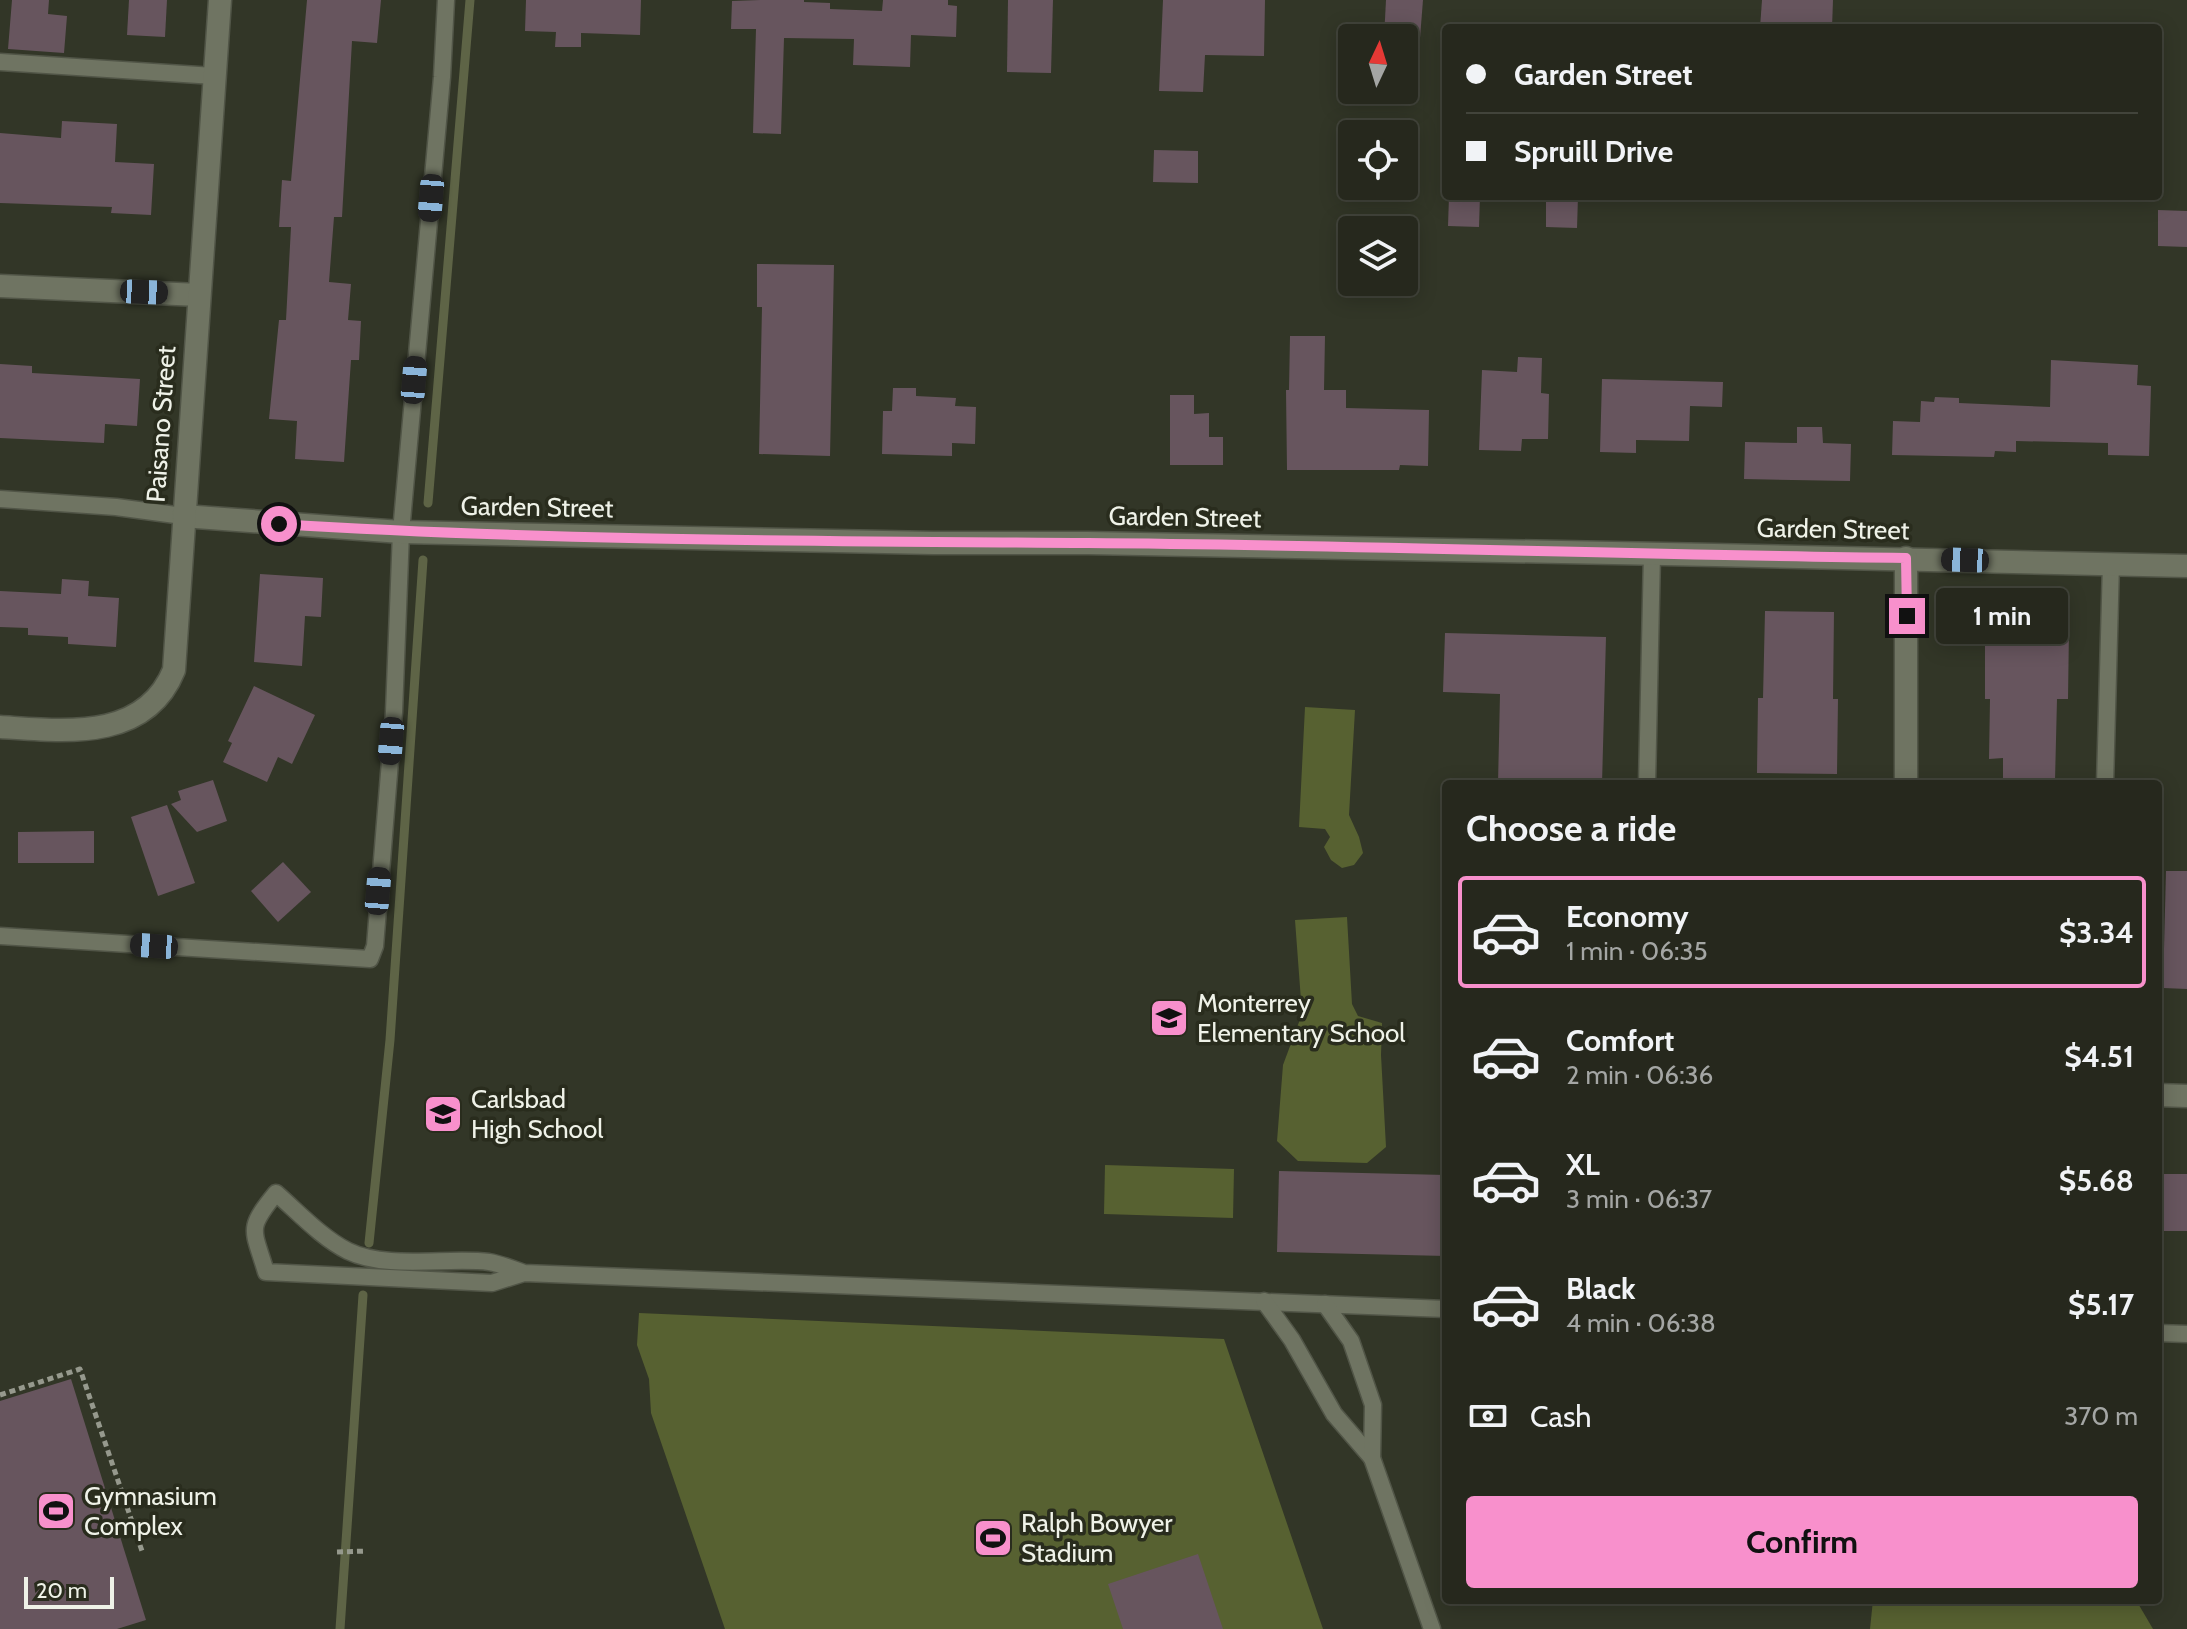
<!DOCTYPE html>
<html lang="en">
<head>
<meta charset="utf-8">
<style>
	:root { --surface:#26281d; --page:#32342a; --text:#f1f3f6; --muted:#a4a6a4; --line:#42443b; --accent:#f890cc }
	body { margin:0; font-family:Cabin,sans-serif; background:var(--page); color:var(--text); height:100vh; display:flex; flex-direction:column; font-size:30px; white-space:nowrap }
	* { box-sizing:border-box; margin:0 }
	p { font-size:26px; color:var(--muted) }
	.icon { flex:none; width:44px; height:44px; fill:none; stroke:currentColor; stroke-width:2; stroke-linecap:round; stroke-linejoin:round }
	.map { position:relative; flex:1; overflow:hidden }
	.details { position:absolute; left:1442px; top:780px; width:720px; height:824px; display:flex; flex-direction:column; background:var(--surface); border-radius:8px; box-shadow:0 4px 20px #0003,0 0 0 2px var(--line) }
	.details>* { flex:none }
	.guide { position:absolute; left:1442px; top:24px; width:720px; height:176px; border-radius:8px; box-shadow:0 4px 20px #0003,0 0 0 2px var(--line); display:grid; align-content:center; height:176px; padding:0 24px; background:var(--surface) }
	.needle { width:52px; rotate:4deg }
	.fabs { position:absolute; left:1338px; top:24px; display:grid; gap:16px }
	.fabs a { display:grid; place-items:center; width:80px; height:80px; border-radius:8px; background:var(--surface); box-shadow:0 4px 20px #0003,0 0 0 2px var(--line); font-size:40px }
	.scale { position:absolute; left:24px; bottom:20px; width:90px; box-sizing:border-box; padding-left:8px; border:4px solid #eff2e8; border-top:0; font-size:22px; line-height:28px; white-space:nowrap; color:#eff2e8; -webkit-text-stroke:6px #292c1d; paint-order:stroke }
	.end { position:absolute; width:36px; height:36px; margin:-18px; border:10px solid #f890cc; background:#111; box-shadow:0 0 0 4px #111 }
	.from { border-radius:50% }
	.bubble { position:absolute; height:56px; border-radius:8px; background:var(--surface); box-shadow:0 4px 20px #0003,0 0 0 2px var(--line); font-size:26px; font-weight:700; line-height:56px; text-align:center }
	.car { position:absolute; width:24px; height:48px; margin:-24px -12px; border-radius:10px; box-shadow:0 0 6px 2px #0007; background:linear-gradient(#222 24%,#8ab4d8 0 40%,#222 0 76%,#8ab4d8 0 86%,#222 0) }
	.guide b { display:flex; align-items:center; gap:28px; height:76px; font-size:30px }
	.guide b+b { border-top:2px solid var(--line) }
	.guide i { width:20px; height:20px; background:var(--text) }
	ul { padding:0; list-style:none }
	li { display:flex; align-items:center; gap:24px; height:112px; margin:0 16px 12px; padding:0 8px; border:4px solid transparent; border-radius:8px }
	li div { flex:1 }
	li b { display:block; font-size:30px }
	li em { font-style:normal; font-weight:700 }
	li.on { border-color:var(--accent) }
	li>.icon { width:72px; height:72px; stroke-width:1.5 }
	h2 { padding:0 24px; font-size:36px; line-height:96px }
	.pay { display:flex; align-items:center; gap:20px; height:88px; padding:0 24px; font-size:30px }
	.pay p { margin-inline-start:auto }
	.primary-button { display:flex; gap:16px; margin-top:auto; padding:16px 24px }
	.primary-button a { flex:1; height:92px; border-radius:8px; background:var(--accent); color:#111; font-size:32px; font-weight:700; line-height:92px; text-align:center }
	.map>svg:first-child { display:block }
</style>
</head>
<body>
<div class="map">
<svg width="2187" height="1629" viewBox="0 0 2187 1629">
	<rect width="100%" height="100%" fill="#323627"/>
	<g fill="#576131">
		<path d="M1305,707L1355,710L1349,815L1359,837L1363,853L1354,865L1342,868L1331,860L1324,847L1330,837L1325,829L1299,827Z"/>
		<path d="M1347,917L1352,1004L1358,1016L1382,1023L1381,1055L1386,1147L1367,1163L1298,1161L1277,1141L1283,1065L1302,1014L1295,920Z"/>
		<path d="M1105,1165L1234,1169L1233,1218L1104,1214Z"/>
		<path d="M639,1313L1224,1339L1323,1629H725L651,1413L649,1379L637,1345Z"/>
		<path d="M1873,1600H2136L2153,1629H1870Z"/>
	</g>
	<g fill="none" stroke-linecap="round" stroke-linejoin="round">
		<g stroke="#5e6446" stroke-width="9">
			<path d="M428,503L470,0"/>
			<path d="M369,1243L390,1040L423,560"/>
			<path d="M340,1629L363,1295"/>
		</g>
	</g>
	<g fill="#67555e">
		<path d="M12,0H49L48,14L67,16L64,53L8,49Z"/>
		<path d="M129,0H167L165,37L127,35Z"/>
		<path d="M307,0H381L377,43L352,41L342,217H334L329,282L351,284L348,320L361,321L359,360H351L344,462L295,459L297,421L269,419L279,320H286L291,227H279L282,180L291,181Z"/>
		<path d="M526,0H641L640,35L581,33V47H555L556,32L525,31Z"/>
		<path d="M760,0H804V2L830,3V9L882,11L883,0H948V5L957,6L956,37L911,35L910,67L853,65L854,39L784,38L781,134L753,133L756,29H731L732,1Z"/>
		<path d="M1008,0H1053L1051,73L1007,72Z"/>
		<path d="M1163,0H1265L1264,56L1205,55L1203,92L1159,91Z"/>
		<path d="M1386,0H1423L1420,38H1384Z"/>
		<path d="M1762,0H1833L1832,28H1760Z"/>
		<path d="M62,121L117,124L115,162L154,164L151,215L111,213L112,207L0,203V133L61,138Z"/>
		<path d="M1154,150L1198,151V183L1153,182Z"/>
		<path d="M1449,196H1480L1479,227L1448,226Z"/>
		<path d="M1546,196H1578L1577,228L1546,227Z"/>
		<path d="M2158,210L2187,211V247L2158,246Z"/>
		<path d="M757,264L834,265L830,456L759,454L762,307H757Z"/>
		<path d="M1290,336H1325L1324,390H1346V408L1429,410L1428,466L1400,465L1399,470H1287L1286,390H1289Z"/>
		<path d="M1518,357L1542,358L1541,393L1549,394L1548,439H1522L1521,451L1479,450L1482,370L1517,372Z"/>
		<path d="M2051,360L2138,365L2137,385L2151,386L2149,456L2108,455V443L2016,441V452L1995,451L1994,457L1892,455L1893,421L1920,422L1921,401L1934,402L1935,397L1959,398V403L2050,407Z"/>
		<path d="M0,364L32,366V373L140,379L137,426L105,424L104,443L0,438Z"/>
		<path d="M1602,379L1723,382L1722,407L1690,406L1689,441L1636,440V453L1600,452Z"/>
		<path d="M893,388H916V396L956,398L955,406L976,407L975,444L952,443V456L882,454L883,411H892Z"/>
		<path d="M1170,395H1194V414L1209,413V437H1223V465H1170Z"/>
		<path d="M1797,427H1822L1823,443L1851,444L1850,481L1744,479L1745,442L1797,443Z"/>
		<path d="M260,574L323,578L321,617L305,616L302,666L254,662Z"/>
		<path d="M62,579L89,581L88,596L119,598L116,647L68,644V637L28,635V628L0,627V591L61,594Z"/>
		<path d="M1994,608L2055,609V629H2069L2068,699H2057L2055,781L2035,780V784H2003V758L1989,759L1990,699H1985V628H1994Z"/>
		<path d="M1765,611L1834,612L1833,699H1838L1837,774L1757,773L1758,698H1763Z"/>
		<path d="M1445,633L1606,637L1602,784H1498L1500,694L1443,692Z"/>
		<path d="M254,686L315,715L292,764L278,757L267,782L223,762L232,743L228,741Z"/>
		<path d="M213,780L227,821L197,832L171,804L181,800L178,791Z"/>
		<path d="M167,805L195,883L158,896L131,817Z"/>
		<path d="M94,831V863H18V832Z"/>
		<path d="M283,862L311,892L278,922L251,891Z"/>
		<path d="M2166,871H2187V989L2163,988Z"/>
		<path d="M1279,1171L1446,1175V1256L1277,1252Z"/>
		<rect x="2158" y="1174" width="29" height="57"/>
		<path d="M71,1379L146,1620L117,1629H0V1401Z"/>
		<path d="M1198,1554L1223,1629H1123L1108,1584Z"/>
	</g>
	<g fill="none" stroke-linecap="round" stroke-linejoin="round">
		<defs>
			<g id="service">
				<path d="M0,62L214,76"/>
				<path d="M0,499L116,507L183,516"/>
				<path d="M1647,784L1652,554"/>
				<path d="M2105,784L2111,563"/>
				<path d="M0,936L370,959L375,946L394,712L401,532L442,77L446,0"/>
				<path d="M524,1273L492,1283L266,1272C253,1228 246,1230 276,1193C299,1213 322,1238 348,1251C387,1270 447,1257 489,1262C501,1264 513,1269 524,1273L1446,1309"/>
				<path d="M1264,1301L1292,1340L1334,1414L1372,1458"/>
				<path d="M1325,1304L1351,1341L1373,1405L1372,1458L1432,1629"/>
				<path d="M2158,1333L2187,1334"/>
			</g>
			<g id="minor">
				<path d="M0,286L199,295"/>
				<path d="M183,516L401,532L933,543H1088L1715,555L2187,566"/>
				<path d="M0,727C64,731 145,742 174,670L220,0"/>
				<path d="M1906,784V558"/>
				<path d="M2158,1095L2187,1096"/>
			</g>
		</defs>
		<use href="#service" stroke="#515547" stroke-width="19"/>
		<use href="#minor" stroke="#515547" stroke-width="25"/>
		<g stroke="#96998d" stroke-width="5" stroke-dasharray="6 4" stroke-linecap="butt">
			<path d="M0,1395L80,1369L142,1551"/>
			<path d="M337,1552L367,1551"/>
		</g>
		<use href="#service" stroke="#6f7462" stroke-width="16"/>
		<use href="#minor" stroke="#6f7462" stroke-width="22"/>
	</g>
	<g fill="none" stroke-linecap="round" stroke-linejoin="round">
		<path stroke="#f890cc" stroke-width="10" d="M279,524C548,541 818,541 1088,543C1361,545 1634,555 1906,558L1907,616"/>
	</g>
	<defs>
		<symbol id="school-square" viewBox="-11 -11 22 22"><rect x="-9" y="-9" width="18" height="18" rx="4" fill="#f890cc" stroke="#292c1d"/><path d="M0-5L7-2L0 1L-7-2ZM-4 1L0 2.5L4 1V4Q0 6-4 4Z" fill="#111"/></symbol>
		<symbol id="stadium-square" viewBox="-11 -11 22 22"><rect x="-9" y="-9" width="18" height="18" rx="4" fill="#f890cc" stroke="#292c1d"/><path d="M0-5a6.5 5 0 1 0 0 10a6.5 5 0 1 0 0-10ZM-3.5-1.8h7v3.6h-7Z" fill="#111"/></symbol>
	</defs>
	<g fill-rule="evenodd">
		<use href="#school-square" x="1147" y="996" width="44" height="44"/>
		<use href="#school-square" x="421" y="1092" width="44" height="44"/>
		<use href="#stadium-square" x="34" y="1489" width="44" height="44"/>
		<use href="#stadium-square" x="971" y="1516" width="44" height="44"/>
	</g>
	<g text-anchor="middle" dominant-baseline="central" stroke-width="7" stroke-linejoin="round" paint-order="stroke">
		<g font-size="26" fill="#eff2e8" stroke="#292c1d">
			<text transform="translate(161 424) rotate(-86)">Paisano Street</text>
			<text transform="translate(537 507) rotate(1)">Garden Street</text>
			<text transform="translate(1185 517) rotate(1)">Garden Street</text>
			<text transform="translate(1833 529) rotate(1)">Garden Street</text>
		</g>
		<g font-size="26" fill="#eff2e8" stroke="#292c1d" text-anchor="start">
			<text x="1197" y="1003">Monterrey<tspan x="1197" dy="30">Elementary School</tspan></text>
			<text x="471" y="1099">Carlsbad<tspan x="471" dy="30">High School</tspan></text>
			<text x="84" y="1496">Gymnasium<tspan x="84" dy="30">Complex</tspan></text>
			<text x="1021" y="1523">Ralph Bowyer<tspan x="1021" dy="30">Stadium</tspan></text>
		</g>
	</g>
</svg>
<div class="fabs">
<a><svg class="needle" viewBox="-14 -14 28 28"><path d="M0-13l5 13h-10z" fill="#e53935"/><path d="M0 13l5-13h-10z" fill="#a4a6a4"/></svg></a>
<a><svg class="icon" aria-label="locate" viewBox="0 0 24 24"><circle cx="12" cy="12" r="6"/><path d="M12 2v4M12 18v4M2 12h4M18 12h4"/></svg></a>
<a><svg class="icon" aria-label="layers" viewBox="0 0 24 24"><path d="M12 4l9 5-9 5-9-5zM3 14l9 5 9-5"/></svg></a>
</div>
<div class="scale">20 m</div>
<i class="end from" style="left:279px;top:524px"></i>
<i class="end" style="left:1907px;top:616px"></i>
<div class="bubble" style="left:1936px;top:588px;width:132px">1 min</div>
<i class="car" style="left:431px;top:198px;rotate:185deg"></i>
<i class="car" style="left:144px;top:292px;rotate:92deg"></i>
<i class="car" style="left:414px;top:380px;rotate:5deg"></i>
<i class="car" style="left:1965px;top:560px;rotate:272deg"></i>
<i class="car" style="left:391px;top:741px;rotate:185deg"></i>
<i class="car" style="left:378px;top:891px;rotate:5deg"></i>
<i class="car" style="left:154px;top:946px;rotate:274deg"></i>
<div class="guide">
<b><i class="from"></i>Garden Street</b>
<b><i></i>Spruill Drive</b>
</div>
<section class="details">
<h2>Choose a ride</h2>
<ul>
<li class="on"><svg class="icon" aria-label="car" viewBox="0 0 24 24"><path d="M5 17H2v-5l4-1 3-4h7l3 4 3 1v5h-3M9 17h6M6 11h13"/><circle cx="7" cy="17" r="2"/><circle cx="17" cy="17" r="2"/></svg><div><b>Economy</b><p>1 min · 06:35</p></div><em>$3.34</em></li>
<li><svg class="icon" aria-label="car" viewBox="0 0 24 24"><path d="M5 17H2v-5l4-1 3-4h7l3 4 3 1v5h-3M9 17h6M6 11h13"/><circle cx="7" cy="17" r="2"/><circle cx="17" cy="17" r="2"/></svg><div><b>Comfort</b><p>2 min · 06:36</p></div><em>$4.51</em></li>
<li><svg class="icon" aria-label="car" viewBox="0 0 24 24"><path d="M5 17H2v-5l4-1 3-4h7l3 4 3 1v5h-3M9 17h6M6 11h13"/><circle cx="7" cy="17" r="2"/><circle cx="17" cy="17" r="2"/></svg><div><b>XL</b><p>3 min · 06:37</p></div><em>$5.68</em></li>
<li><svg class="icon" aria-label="car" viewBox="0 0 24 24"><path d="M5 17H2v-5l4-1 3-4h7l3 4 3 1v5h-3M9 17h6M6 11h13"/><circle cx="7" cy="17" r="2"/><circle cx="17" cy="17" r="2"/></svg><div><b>Black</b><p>4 min · 06:38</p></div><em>$5.17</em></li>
</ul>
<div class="pay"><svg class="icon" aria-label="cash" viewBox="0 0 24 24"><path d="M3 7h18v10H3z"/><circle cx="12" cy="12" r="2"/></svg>Cash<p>370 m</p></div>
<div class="primary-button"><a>Confirm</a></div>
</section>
</div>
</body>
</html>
